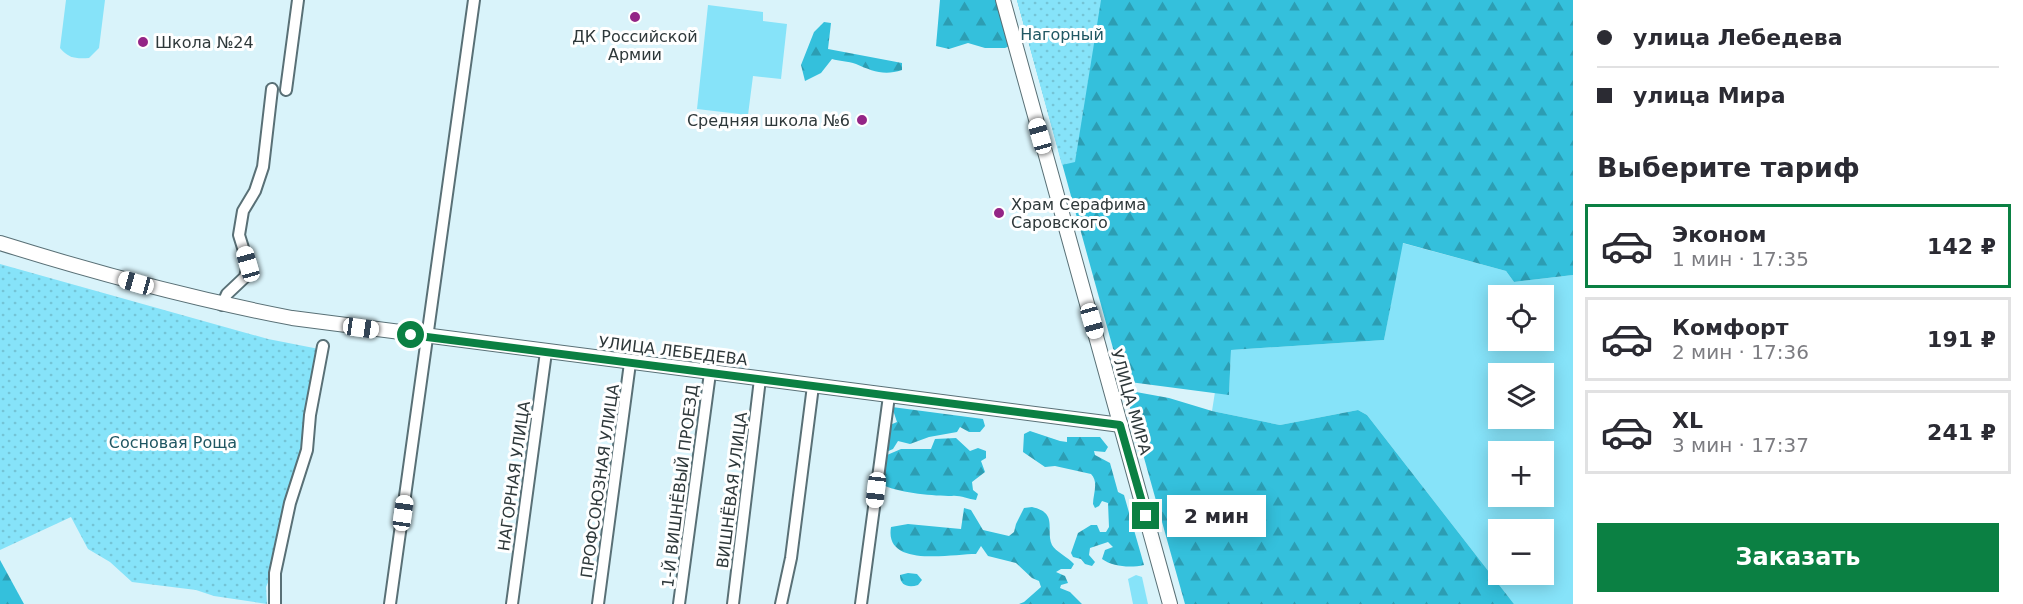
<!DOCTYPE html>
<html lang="ru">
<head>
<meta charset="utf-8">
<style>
	:root { --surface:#fff; --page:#f7f7f7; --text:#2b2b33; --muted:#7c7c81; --line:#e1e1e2; --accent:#0b8043 }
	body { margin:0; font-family:"DejaVu Sans",sans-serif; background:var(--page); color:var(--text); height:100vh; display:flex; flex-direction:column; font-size:22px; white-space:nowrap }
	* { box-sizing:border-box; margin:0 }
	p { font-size:20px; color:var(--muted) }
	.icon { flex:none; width:33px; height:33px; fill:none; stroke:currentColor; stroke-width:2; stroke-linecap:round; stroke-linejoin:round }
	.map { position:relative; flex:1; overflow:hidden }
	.details { display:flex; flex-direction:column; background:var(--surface); width:450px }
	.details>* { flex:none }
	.hud { display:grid; align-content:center; height:132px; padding:0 24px; background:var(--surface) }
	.controls { position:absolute; left:1488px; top:285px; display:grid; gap:12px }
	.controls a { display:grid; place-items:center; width:66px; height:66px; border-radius:0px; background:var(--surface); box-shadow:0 3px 15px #0003; font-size:30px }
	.end { position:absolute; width:27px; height:27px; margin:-14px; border:8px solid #0b8043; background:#fff; box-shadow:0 0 0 3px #fff }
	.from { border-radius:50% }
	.bubble { position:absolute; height:42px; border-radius:0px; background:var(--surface); box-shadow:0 3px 15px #0003; font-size:20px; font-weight:700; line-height:42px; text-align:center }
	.car { position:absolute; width:18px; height:36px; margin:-18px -9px; border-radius:8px; box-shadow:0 0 4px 2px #0007; background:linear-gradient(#fff 24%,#345 0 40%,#fff 0 76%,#345 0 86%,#fff 0) }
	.hud b { display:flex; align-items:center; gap:21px; height:57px; font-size:22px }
	.hud b+b { border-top:2px solid var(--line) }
	.hud i { width:15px; height:15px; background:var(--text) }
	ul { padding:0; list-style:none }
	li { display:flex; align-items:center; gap:18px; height:84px; margin:0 12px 9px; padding:0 12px; border:3px solid var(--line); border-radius:0px }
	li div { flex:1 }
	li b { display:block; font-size:22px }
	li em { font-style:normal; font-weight:700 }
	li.current { border-color:var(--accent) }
	li>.icon { width:54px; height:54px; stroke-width:1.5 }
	h2 { padding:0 24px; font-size:27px; line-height:72px }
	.primary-button { display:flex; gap:12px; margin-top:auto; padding:12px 24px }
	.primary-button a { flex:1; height:69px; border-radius:0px; background:var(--accent); color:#fff; font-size:24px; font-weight:700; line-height:69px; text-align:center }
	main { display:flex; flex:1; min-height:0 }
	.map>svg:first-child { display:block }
</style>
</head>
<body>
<main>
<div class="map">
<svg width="1573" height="604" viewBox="0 0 1573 604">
	<defs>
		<pattern id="forest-firs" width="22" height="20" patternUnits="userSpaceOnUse" patternTransform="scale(1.5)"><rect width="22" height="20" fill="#34c0dc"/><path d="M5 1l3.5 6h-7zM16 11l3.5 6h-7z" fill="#2c9db3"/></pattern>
		<pattern id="park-dots" width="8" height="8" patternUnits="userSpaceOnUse" patternTransform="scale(1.5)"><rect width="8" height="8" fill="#86e3f9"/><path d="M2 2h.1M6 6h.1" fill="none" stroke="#74c4d6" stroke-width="1.8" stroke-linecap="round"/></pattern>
	</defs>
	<rect width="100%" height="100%" fill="#d9f3fa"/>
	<g fill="#86e3f9" fill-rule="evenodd">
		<path d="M66,0H105L99,48L89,58C76,59 68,58 60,48Z"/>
		<path d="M708,5L763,12V21L787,24L781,79L753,76L748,115L697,109Z"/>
		<path d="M1402,243L1506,271L1514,282L1573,275V604H1514L1367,415L1358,410L1280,425L1212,411L1215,392L1229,394L1231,350L1384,340ZM1498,296H1544V340H1498ZM1498,374H1544V418H1498ZM1498,452H1544V496H1498ZM1498,530H1544V574H1498Z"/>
		<path d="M1136,575L1142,577L1148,604H1133L1128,579Z"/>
	</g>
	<g fill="url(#forest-firs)">
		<path d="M940,0H1001L1012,45L1005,48H985L968,43L949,49L936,46Z"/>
		<path d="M1017,0H1573V275L1514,282L1506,271L1403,243L1384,340L1231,350L1229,395L1122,381Z"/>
		<path d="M824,22L831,23L828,49L902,63V70C884,76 872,71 856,64C848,61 839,61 832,59L821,73L805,81L801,65L814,32Z"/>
		<path d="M1125,390L1169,398L1212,411L1280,425L1358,410L1367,415L1514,604H1185Z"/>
		<path d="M892,407L983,419L985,426L980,432H969L960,427L957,432L929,437L910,444L898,441L893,449L884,453L890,425L897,422Z"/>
		<path d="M1030,431L1060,441L1067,442V437H1100L1108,447L1105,452L1094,451L1095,455L1110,463L1118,492L1124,495L1144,565C1131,568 1113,567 1102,559L1105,550L1113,547L1108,542L1090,548L1089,555L1095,562L1092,566L1085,564L1081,559L1073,557L1071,553L1078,533L1091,525H1097L1100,532H1106L1109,527L1108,503L1102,501L1099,506L1095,508L1093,504C1093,494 1099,482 1091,474L1055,466L1045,467L1023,452L1024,434Z"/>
		<path d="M956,438L970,451L978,448L986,451V458L981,461L985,472L972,482L973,490L978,494L976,500C968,499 959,495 952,496C934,496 902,493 885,486L882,480L887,455L901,449H931L935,439Z"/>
		<path d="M1032,507C1059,513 1045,530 1052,545C1055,551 1069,558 1074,564L1071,569H1061L1056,572L1065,576L1068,583L1061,585L1060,588L1070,592L1082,604H1019L1024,602L1041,587L1039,581L1032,578L1016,563L988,556L981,546L976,554C951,554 884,568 891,527L908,524L961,529L964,508L971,510L983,530L1009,536L1014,532L1016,524L1024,508Z"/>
		<path d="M0,560L24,604H0Z"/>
		<path d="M908,573L917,574L922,580L918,585C909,588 900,586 900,575Z"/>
	</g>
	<g fill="url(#park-dots)">
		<path d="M1017,0H1101L1075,162L1062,165Z"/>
		<path d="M0,264L268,339L319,349L306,409L300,452L286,501L272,573L266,587L267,604L214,596L196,590L132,582L110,562L88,549L71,517L0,550Z"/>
	</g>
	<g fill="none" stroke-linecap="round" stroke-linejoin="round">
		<defs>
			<g id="minor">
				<path d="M286,90L298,0"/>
				<path d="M222,305L227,294L245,277L248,264L239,235L243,211L255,191L263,167L272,89"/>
				<path d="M275,604V573L290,503L307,450L310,415L323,346"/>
				<path d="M390,604L474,0"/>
				<path d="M512,604L546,352"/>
				<path d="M598,604L630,363"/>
				<path d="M679,604L710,373"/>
				<path d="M733,604L760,379"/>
				<path d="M781,604L791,558L813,386"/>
				<path d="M861,604L889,396"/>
			</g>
			<g id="major">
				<path d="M1003,0L1170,604"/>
				<path d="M0,243C96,273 193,299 292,318L1121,425"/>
			</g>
		</defs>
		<use href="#minor" stroke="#597076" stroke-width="14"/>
		<use href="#major" stroke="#597076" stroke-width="16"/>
		<use href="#minor" stroke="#fff" stroke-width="10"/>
		<use href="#major" stroke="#fff" stroke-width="14"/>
	</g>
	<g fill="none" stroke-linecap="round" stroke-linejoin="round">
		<path stroke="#0b8043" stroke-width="8" d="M411,335L1120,425L1146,516"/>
	</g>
	<g fill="#942586" stroke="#fff" stroke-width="2">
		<circle cx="635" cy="17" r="6"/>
		<circle cx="143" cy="42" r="6"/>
		<circle cx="862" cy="120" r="6"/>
		<circle cx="999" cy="213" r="6"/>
	</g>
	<g text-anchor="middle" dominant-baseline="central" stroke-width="6" stroke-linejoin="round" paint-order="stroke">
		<g font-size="16" fill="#205763" stroke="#fff">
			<text x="1062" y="34">Нагорный</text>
			<text x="173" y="442">Сосновая Роща</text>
		</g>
		<g font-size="16" fill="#2e383a" stroke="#fff" text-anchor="start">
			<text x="635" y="36" text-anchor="middle">ДК Российской<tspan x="635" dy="18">Армии</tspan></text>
			<text x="155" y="42">Школа №24</text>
			<text x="850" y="120" text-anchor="end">Средняя школа №6</text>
			<text x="1011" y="204">Храм Серафима<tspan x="1011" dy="18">Саровского</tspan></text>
		</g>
		<g font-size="16" fill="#2e383a" stroke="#fff">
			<text transform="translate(673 351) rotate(7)">УЛИЦА ЛЕБЕДЕВА</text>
			<text transform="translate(1131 402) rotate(74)">УЛИЦА МИРА</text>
			<text transform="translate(514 476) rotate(-82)">НАГОРНАЯ УЛИЦА</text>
			<text transform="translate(600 481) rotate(-82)">ПРОФСОЮЗНАЯ УЛИЦА</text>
			<text transform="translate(680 486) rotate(-83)">1-Й ВИШНЁВЫЙ ПРОЕЗД</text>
			<text transform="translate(732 490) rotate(-83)">ВИШНЁВАЯ УЛИЦА</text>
		</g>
	</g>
</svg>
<div class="controls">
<a><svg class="icon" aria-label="locate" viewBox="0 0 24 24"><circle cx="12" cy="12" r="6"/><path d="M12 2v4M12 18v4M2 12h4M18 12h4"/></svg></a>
<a><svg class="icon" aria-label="layers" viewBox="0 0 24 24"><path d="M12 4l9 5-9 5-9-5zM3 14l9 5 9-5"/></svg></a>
<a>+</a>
<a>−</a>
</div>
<i class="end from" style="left:411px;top:335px"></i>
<i class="end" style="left:1146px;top:516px"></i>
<div class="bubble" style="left:1167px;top:495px;width:99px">2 мин</div>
<i class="car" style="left:1040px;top:136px;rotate:344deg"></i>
<i class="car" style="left:248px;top:264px;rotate:344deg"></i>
<i class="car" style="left:136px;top:283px;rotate:286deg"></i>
<i class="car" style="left:1092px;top:321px;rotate:164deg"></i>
<i class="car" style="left:361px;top:328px;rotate:98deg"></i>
<i class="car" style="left:876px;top:490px;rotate:187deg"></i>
<i class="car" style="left:403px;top:513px;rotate:8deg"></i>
</div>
<section class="details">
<div class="hud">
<b><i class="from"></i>улица Лебедева</b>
<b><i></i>улица Мира</b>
</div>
<h2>Выберите тариф</h2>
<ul>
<li class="current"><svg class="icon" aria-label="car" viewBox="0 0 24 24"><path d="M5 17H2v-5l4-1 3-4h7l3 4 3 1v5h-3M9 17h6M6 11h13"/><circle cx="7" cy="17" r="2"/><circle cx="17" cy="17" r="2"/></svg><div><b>Эконом</b><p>1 мин · 17:35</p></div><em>142 ₽</em></li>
<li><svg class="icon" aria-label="car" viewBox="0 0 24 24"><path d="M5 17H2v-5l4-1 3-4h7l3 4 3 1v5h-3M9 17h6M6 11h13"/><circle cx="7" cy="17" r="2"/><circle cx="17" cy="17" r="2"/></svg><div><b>Комфорт</b><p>2 мин · 17:36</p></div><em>191 ₽</em></li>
<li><svg class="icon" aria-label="car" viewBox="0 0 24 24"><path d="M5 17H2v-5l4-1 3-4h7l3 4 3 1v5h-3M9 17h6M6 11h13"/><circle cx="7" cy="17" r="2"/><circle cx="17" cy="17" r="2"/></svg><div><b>XL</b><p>3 мин · 17:37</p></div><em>241 ₽</em></li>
</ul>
<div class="primary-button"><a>Заказать</a></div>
</section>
</main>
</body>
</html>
